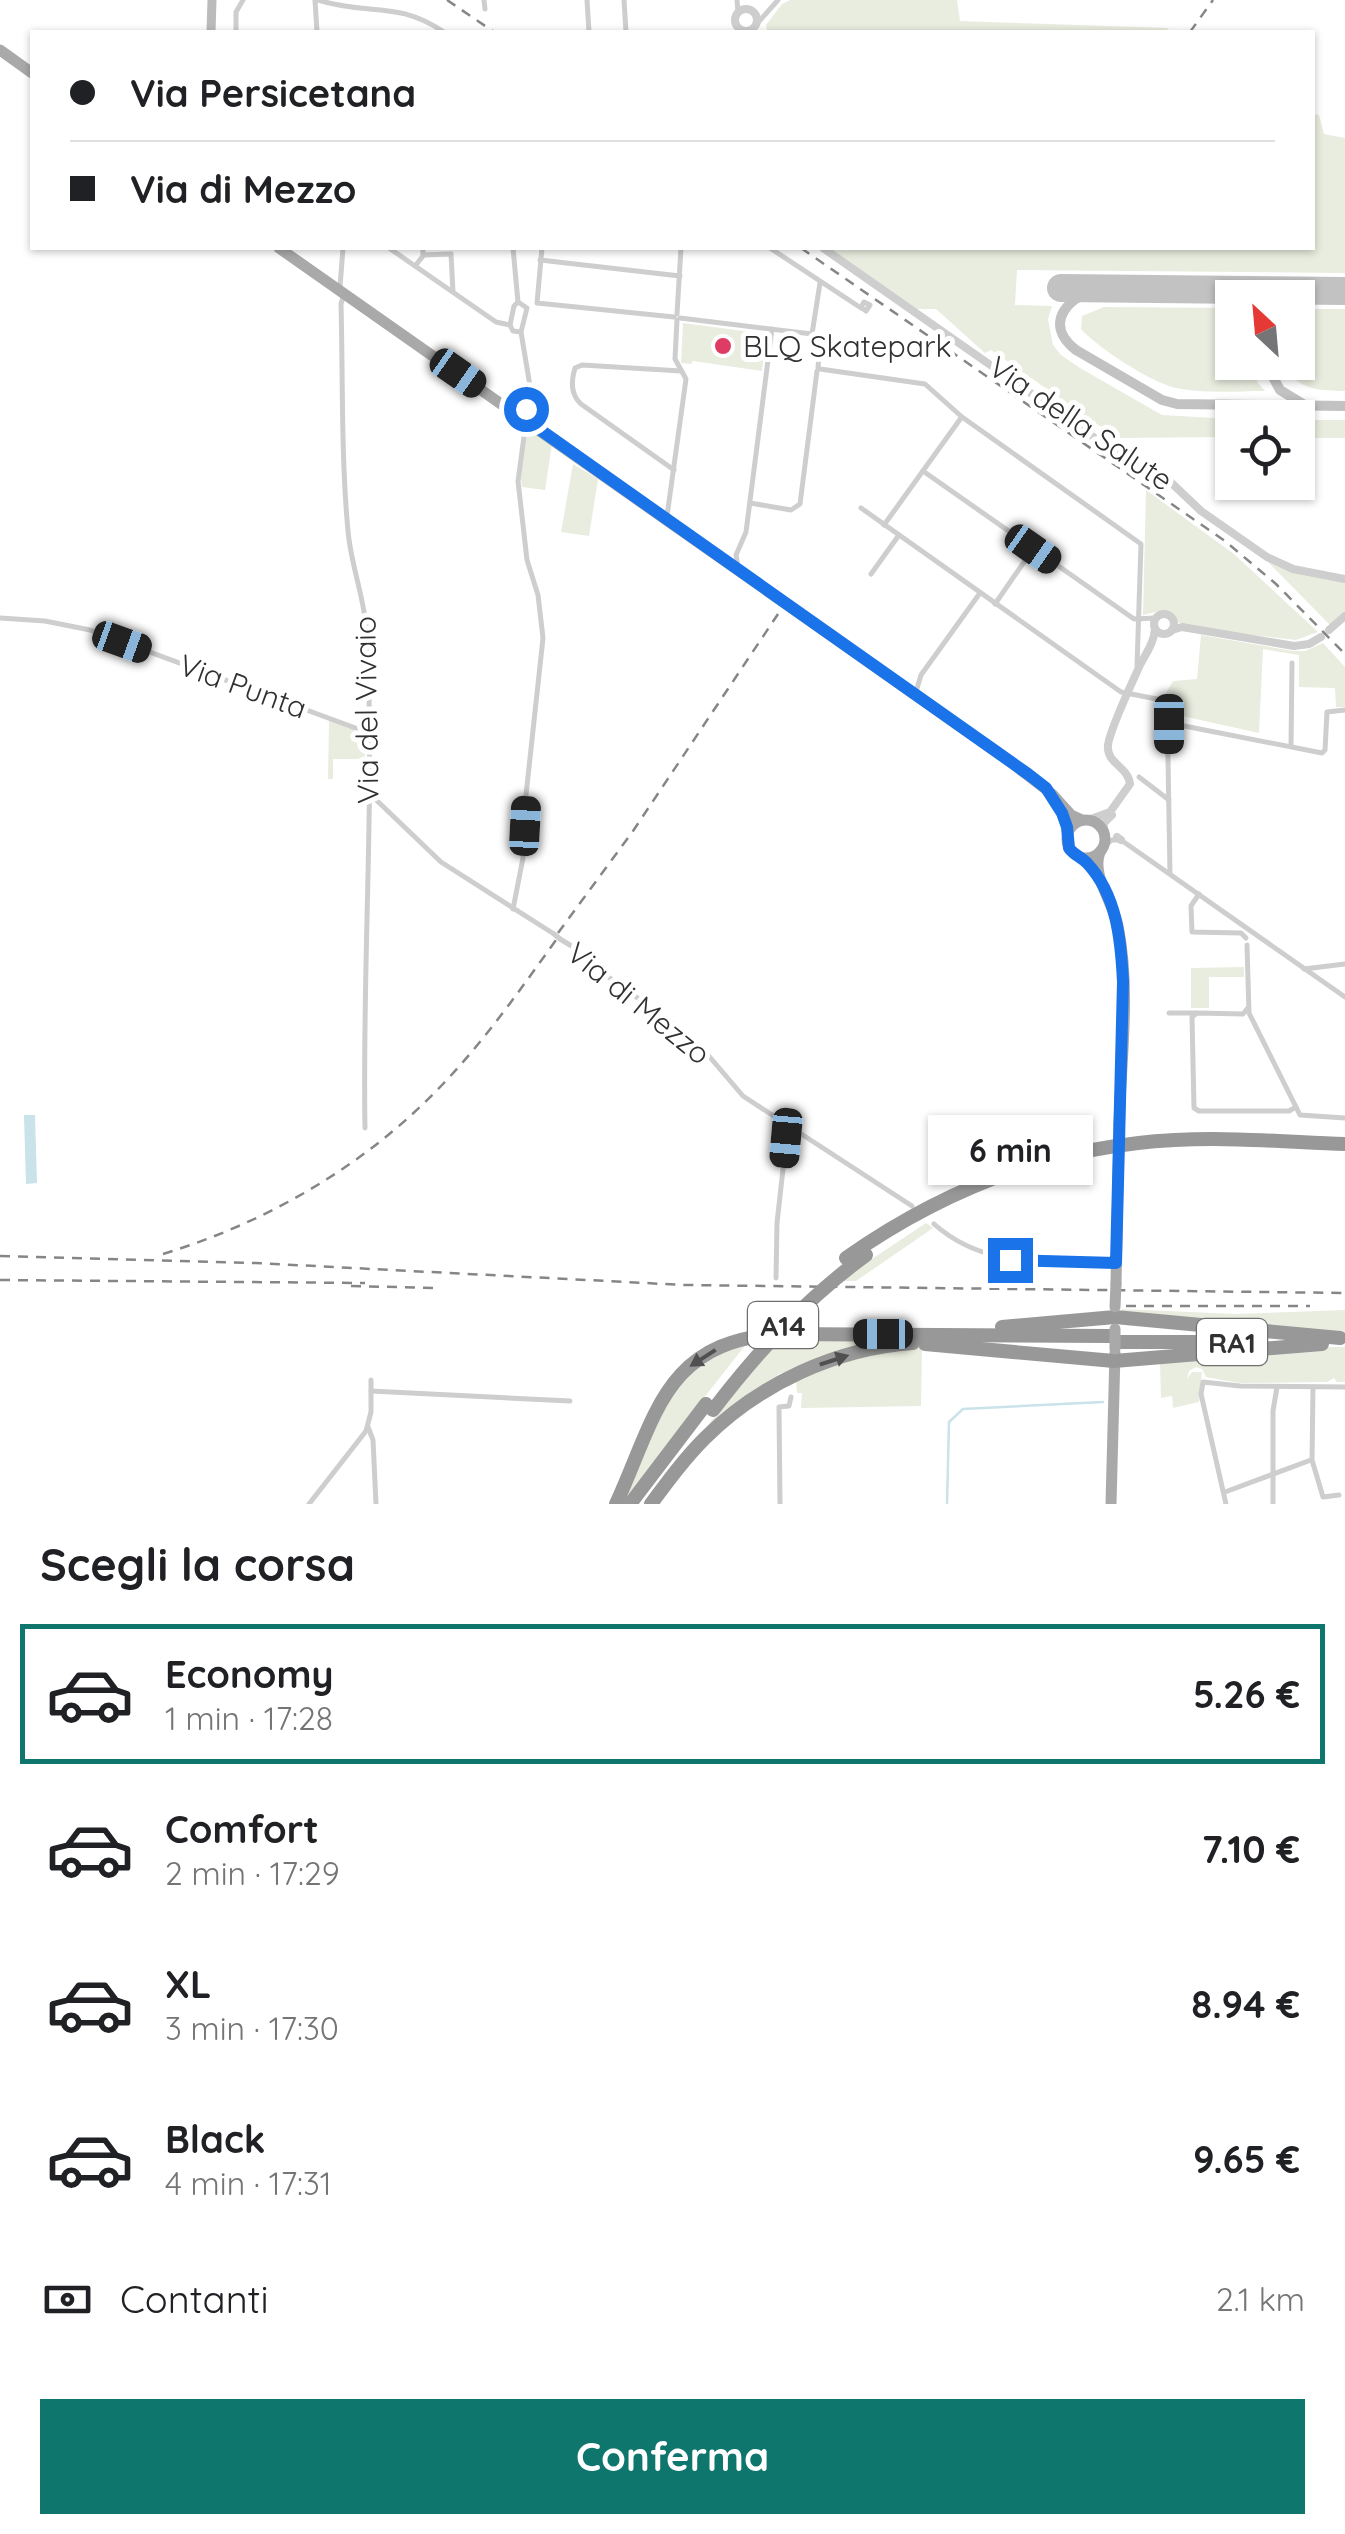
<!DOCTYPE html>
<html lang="it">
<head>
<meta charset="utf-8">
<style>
	:root { --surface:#fff; --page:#f2f2f2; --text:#202124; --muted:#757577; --line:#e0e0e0; --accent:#0f766e }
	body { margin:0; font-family:Quicksand,sans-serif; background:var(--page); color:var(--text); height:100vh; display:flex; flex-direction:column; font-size:38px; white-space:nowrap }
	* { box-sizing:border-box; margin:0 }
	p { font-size:32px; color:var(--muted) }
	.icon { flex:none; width:55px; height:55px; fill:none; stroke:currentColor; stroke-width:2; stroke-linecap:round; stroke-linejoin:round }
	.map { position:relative; height:1504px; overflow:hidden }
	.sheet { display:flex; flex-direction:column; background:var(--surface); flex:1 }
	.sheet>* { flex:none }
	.hud { position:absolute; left:30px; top:30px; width:1285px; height:220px; border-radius:0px; box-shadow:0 2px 8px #0004; display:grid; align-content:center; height:220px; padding:0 40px; background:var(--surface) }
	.needle { width:65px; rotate:334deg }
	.tools { position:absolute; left:1215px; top:280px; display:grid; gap:20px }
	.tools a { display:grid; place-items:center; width:100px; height:100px; border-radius:0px; background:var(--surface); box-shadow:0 2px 8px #0004; font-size:50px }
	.end { position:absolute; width:45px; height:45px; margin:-22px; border:12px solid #1a73e8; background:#fff; box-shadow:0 0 0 5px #fff }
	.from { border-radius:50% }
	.bubble { position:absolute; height:70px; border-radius:0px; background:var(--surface); box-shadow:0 2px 8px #0004; font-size:32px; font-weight:800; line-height:70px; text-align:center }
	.car { position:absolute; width:30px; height:60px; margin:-30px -15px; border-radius:12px; box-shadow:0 0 8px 2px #0007; background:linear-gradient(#222 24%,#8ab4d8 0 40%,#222 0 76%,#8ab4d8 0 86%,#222 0) }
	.hud b { display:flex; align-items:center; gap:35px; height:95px; font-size:38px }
	.hud b+b { border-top:2px solid var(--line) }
	.hud i { width:25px; height:25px; background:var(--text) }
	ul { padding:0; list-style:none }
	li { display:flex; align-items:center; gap:30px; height:140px; margin:0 20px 15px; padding:0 20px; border:5px solid transparent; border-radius:0px }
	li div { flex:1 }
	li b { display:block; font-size:38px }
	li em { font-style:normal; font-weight:800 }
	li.on { border-color:var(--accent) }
	li>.icon { width:90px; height:90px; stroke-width:1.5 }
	h2 { padding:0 40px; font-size:45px; line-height:120px }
	.pay { display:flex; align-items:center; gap:25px; height:110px; padding:0 40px; font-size:38px }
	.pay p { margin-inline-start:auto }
	.action { display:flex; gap:20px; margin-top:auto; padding:20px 40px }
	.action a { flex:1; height:115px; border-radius:0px; background:var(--accent); color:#fff; font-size:40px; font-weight:800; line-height:115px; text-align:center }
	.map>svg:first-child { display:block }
</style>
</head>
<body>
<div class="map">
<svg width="1345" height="1504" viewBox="0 0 1345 1504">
	<rect width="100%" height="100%" fill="#fff"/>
	<g fill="#e9eddf">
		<path d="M790,0H957L960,21L1169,28L1165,32H767L766,25L782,4Z"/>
		<path d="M1313,114L1319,115L1324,134L1345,138V273L1017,270L1015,305L1052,306L1048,319L1053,345L1061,355L1080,368L1162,415L1232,419V437L1117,438L991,350L985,353L936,309H917L828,248H1312Z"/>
		<path d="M1104,307L1232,308V362L1251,363L1258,383L1265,391C1237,391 1204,394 1176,388C1152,383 1098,348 1081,329L1082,316Z"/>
		<path d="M1311,309H1345V391C1317,391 1296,389 1282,363L1298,362V314Z"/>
		<path d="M683,323L766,334L762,371L693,361L691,364L681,363Z"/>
		<rect x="1298" y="420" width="47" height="18"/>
		<path d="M527,427L552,444L545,490L522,487L520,474Z"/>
		<path d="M573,464L598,479L589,536L561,532Z"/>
		<path d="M1146,490L1234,554L1318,632L1296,640L1236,633L1179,623L1171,612L1164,610L1143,615Z"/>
		<path d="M1268,562L1345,581V612L1330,625Z"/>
		<path d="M1201,635L1293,651H1305L1323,643L1345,667V707H1336L1335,688L1299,687V655L1263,649L1259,733L1173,714L1172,700L1166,693L1173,681L1197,679Z"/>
		<path d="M329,720L364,733L365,759H333V779H328Z"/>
		<path d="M1244,967V977H1209V1008H1191V968Z"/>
		<path d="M926,1223L933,1228L856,1281H839Z"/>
		<path d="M1121,1309L1235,1314L1345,1310V1334L1126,1314Z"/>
		<path d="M779,1336L929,1338L778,1374L776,1381L696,1440Z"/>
		<path d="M750,1339L621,1504L656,1413L695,1365Z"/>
		<path d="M922,1347L921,1406L801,1408L802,1393H797L796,1380C837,1362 878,1350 922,1347Z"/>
		<path d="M1309,1347H1345V1382H1337L1334,1378L1327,1382L1239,1383L1206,1377L1202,1369L1196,1367L1189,1371L1187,1379L1192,1372H1202L1199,1402L1173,1408L1172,1396L1161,1398L1160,1364Z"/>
	</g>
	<path fill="#cae2e9" d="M24,1115H35L37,1183L26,1184Z"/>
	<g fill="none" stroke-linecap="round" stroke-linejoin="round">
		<path stroke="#cae2e9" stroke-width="2.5" d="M947,1504L949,1422L963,1409L1103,1402"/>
		<g stroke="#c2c2c2" stroke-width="10">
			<path d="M1102,288C1070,294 1041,323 1076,350L1162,400L1177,404L1345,406"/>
			<path d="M1294,298L1321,291"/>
			<path d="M1265,362L1280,390L1303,404"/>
		</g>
		<path stroke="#c2c2c2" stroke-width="28" d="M1061,288L1345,291"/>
		<g stroke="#cecece" stroke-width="5">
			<path d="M315,0L317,32"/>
			<path d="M318,0C369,16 396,0 444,32"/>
			<path d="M484,0L485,9"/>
			<path d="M587,0L589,32"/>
			<path d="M624,0L626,32"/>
			<path d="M737,0L738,12"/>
			<path d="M755,26L778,0"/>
			<path d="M236,32V12L243,0"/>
			<path d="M737,32L739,28"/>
			<path d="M389,248L496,322L510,325"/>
			<path d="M513,248L518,302"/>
			<path d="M542,248L537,303L674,317"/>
			<path d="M770,248L861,308"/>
			<path d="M423,255L451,254L453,292"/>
			<path d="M540,260L680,276"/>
			<path d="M415,266L423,256V248"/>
			<path d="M340,287L343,248"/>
			<path d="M344,294L341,304C343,379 341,456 348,531C351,566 365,599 367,635C375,800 362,964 365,1128"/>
			<path d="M864,302L870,305L866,311L861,307Z"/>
			<path d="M677,314L681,248"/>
			<path d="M680,318L812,334L820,347L818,367"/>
			<path d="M521,332L513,331L510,325L514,306L518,302L527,308L521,332L530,386V420"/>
			<path d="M812,334L820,283"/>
			<path d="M820,369L925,384L962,417L1141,544L1137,666"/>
			<path d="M674,470L581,404C570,394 571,381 575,368L582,365L681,371"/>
			<path d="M923,471L1134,619L1155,618"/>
			<path d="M750,503L791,510L800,504L817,371"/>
			<path d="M861,508L1121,692L1167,701L1170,874"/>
			<path d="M667,516L686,379L675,359L677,320"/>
			<path d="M884,525L961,418"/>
			<path d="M738,567L736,555L746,532L772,329"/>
			<path d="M871,574L899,535"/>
			<path d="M995,604L1033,549"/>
			<path d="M0,618L45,621L90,630L369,733"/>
			<path d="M915,695L921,675L980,593"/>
			<path d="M1169,723L1322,753L1325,750L1327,712L1345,710"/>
			<path d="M1291,746L1292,663"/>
			<path d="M1139,777L1169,800"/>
			<path d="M370,794L441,862L554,934"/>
			<path d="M1104,846L1112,840H1121L1345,997"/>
			<path d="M1199,894L1191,906L1192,932L1241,933L1246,938"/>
			<path d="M513,909L523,858L526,795L543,638L538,595L527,560L518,481L526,422"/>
			<path d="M560,939L588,956L607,976L678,1027L708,1055L743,1096L912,1206"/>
			<path d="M1247,945L1249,1013L1300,1115L1345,1118"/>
			<path d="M1304,969L1345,964"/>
			<path d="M1247,1009L1243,1014L1197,1013L1192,1017L1194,1108L1199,1111H1289L1296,1107"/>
			<path d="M1169,1013H1196"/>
			<path d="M934,1224C986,1270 1048,1261 1113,1263"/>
			<path d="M776,1278L777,1223L788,1124"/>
			<path d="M1313,1387L1312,1460L1323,1497L1339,1495"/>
			<path d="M371,1391L570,1401"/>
			<path d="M368,1427L373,1440L376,1504"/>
			<path d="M1225,1492L1311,1460"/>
			<path d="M309,1504L366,1431L371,1412V1380"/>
			<path d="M780,1504L779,1407L789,1406L791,1397"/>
			<path d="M1226,1504L1201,1394L1203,1382L1240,1386L1345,1387"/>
			<path d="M1273,1504V1411L1277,1387"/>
		</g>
		<g stroke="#cecece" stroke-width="8">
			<circle cx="746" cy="20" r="11"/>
			<path d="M823,248L1102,443L1161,473L1201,511L1267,557L1293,569L1345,579"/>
			<circle cx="1164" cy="624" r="10"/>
			<path d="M1172,630L1182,627L1294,646L1309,644L1321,637"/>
			<path d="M1329,630L1345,616"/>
			<path d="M1088,820L1110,812L1130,784C1128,766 1106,764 1108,745C1110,729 1133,681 1140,665C1146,653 1154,643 1155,629"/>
			<path d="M1103,831L1104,823L1112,815"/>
			<path d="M1117,837L1121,840"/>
		</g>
		<path stroke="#bbb" stroke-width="9" d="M211,32L212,0"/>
		<g stroke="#a9a9a9" stroke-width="11">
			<path d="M0,50L32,73"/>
			<path d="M279,248L1008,760L1052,794L1071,815L1082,820"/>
			<circle cx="1086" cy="839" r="19"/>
			<path d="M1100,852C1091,875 1113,903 1118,926C1131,990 1121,1060 1119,1124"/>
			<path d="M1116,1284L1118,1177"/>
			<path d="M1111,1504L1115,1353"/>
		</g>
		<g stroke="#989898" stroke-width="14">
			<path d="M846,1258C944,1189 1055,1146 1175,1140C1232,1137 1289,1142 1345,1144"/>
			<path d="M1002,1327L1115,1317L1340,1338"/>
			<path d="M1119,1342H1233"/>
			<path d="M925,1344L1114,1361L1322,1344"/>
			<path d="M616,1504C656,1417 664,1341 780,1334L1110,1336"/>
			<path d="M630,1504L706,1404"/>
			<path d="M651,1504C668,1481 685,1458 705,1438C759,1384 837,1348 913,1343"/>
		</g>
		<g stroke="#868686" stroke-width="2.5" stroke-dasharray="10 8" stroke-linecap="butt">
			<path d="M447,0L494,32"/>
			<path d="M1190,32L1213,0"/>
			<path d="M801,248L1225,541L1276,584L1345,654"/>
			<path d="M558,933L633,831L778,614"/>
			<path d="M163,1254C268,1222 366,1165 442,1085C485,1040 520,990 556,940"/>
			<path d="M0,1256L255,1263L684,1285L1345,1293"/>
			<path d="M0,1280L365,1283"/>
			<path d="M351,1286L436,1288"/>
			<path d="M1126,1306H1310"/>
		</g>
		<path stroke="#cecece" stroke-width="5" d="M554,934L560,939"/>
		<g stroke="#a9a9a9" stroke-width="11">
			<path d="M1118,1177L1119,1124"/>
			<path d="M1115,1307L1116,1284"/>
			<path d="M1115,1349V1329"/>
		</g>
		<path stroke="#989898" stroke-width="14" d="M713,1410C759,1350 806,1299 866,1255"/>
	</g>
	<defs><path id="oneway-solid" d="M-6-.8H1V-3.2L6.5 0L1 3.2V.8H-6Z" transform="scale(2.5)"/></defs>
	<g fill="#505050">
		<use href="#oneway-solid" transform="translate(703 1358) rotate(147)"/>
		<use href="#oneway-solid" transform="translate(834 1360) rotate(-18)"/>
	</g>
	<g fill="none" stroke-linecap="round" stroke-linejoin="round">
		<path stroke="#1a73e8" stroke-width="12" d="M526,409L515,412L1028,774L1046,788L1062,813L1067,827L1069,848C1074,855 1081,857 1087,863C1117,895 1121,940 1123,982L1116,1263L1010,1260"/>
	</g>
	<circle fill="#de3c62" stroke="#fff" stroke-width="4" cx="723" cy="346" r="10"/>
	<g text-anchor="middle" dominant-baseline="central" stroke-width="10" stroke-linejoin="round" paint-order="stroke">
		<g fill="#fff" stroke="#6f6f6f" stroke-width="2.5">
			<rect x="748" y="1302" width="70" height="46" rx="8"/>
			<rect x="1197" y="1319" width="70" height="46" rx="8"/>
		</g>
		<g font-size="28" font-weight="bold" fill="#313131">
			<text x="783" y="1325">A14</text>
			<text x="1232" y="1342">RA1</text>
		</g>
		<g font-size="30" fill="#313131" stroke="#fff" text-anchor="start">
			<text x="743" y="346">BLQ Skatepark</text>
		</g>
		<g font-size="30" fill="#313131" stroke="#fff">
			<text transform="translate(1081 423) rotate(34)">Via della Salute</text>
			<text transform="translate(243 686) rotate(20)">Via Punta</text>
			<text transform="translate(366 710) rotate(-91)">Via del Vivaio</text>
			<text transform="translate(639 1003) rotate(39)">Via di Mezzo</text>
		</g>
	</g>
</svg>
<div class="tools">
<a><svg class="needle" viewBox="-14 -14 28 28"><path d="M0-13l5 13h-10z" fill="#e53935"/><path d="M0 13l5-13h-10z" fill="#757577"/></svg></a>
<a><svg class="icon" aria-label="locate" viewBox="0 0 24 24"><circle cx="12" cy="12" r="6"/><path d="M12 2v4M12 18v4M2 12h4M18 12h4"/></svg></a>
</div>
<i class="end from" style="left:526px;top:409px"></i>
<i class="end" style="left:1010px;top:1260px"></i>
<div class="bubble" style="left:928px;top:1115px;width:165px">6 min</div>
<i class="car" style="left:458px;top:373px;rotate:125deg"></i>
<i class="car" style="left:1033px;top:549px;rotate:125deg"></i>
<i class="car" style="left:122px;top:642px;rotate:110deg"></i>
<i class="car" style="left:1169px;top:724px;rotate:180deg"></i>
<i class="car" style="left:525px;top:826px;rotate:3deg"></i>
<i class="car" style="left:786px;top:1138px;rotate:185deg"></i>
<i class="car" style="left:883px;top:1334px;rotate:270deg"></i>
<div class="hud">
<b><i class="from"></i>Via Persicetana</b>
<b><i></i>Via di Mezzo</b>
</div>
</div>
<section class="sheet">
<h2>Scegli la corsa</h2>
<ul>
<li class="on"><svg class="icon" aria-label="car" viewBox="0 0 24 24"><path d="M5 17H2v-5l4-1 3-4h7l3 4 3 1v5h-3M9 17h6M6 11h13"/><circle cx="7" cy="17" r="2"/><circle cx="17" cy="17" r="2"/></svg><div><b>Economy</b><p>1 min · 17:28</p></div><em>5.26 €</em></li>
<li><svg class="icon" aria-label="car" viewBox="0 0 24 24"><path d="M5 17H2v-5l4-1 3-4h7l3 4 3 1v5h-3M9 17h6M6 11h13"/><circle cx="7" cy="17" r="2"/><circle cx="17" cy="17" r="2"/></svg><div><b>Comfort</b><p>2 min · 17:29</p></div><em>7.10 €</em></li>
<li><svg class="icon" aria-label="car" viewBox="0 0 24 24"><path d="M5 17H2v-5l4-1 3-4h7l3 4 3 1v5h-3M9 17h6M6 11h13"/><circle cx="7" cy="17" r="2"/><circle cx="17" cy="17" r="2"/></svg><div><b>XL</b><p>3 min · 17:30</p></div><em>8.94 €</em></li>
<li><svg class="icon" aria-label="car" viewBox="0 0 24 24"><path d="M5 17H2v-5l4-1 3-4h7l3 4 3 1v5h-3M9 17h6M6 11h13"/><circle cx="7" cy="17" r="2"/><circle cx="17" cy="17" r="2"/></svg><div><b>Black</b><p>4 min · 17:31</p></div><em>9.65 €</em></li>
</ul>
<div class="pay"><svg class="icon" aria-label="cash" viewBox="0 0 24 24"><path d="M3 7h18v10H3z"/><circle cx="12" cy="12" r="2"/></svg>Contanti<p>2.1 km</p></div>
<div class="action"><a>Conferma</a></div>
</section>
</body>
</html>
